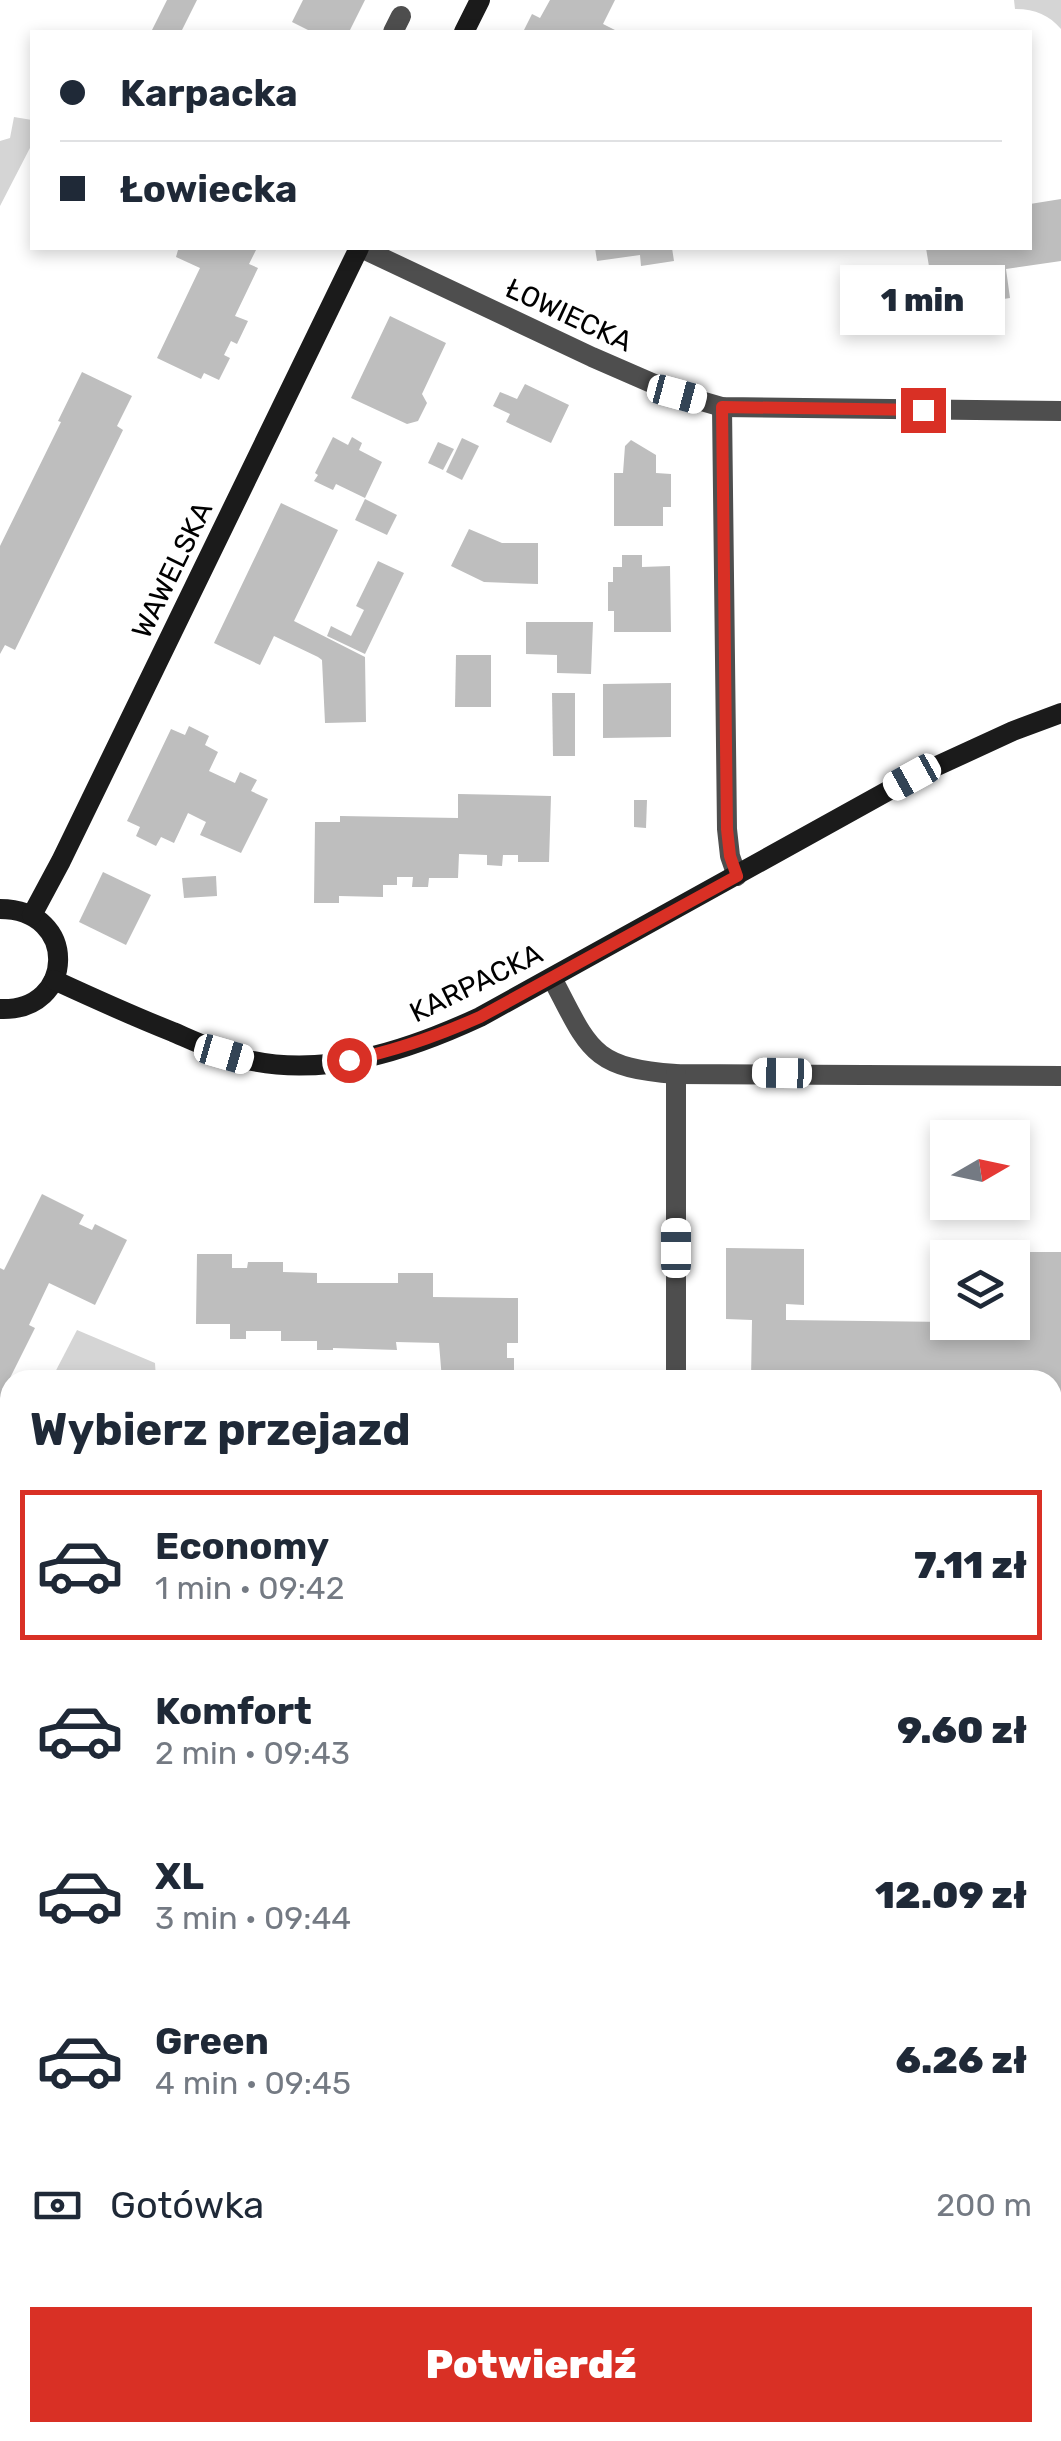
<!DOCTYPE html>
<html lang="pl">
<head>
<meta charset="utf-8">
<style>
	:root { --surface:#fff; --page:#f2f2f3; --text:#1f2937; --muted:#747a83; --line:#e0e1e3; --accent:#d93025 }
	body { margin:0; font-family:Rubik,sans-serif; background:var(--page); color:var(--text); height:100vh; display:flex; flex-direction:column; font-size:38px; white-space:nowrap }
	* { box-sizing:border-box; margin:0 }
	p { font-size:32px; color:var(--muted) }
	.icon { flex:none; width:55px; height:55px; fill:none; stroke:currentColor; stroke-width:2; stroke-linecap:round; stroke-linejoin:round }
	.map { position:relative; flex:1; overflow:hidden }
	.sheet { position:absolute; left:0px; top:1370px; width:1062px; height:1072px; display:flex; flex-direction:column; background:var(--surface); border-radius:30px 30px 0 0; box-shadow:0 5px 15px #0003 }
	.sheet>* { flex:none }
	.banner { position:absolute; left:30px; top:30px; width:1002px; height:220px; border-radius:0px; box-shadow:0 5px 15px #0003; display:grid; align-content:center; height:220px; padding:0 30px; background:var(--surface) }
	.needle { width:65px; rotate:81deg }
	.fabs { position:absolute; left:930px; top:1120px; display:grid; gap:20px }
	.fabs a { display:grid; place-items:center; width:100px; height:100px; border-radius:0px; background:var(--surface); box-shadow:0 5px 15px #0003; font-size:50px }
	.end { position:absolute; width:45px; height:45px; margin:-22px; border:12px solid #d93025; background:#fff; box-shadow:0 0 0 5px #fff }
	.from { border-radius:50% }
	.bubble { position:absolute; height:70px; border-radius:0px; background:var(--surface); box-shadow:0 5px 15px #0003; font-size:32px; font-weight:800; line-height:70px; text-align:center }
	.car { position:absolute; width:30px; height:60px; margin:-30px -15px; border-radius:12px; box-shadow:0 0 8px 2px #0007; background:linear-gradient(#fff 24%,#345 0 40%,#fff 0 76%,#345 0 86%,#fff 0) }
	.banner b { display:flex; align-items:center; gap:35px; height:95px; font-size:38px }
	.banner b+b { border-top:2px solid var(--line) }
	.banner i { width:25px; height:25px; background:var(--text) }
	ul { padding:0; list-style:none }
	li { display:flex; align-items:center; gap:30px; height:150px; margin:0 20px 15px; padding:0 10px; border:5px solid transparent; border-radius:0px }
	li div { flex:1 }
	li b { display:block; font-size:38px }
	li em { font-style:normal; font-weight:800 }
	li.on { border-color:var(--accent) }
	li>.icon { width:90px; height:90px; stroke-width:1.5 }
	h2 { padding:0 30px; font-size:45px; line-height:120px }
	.pay { display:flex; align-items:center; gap:25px; height:110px; padding:0 30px; font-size:38px }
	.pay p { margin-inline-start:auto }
	.primary-button { display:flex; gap:20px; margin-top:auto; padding:20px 30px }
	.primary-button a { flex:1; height:115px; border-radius:0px; background:var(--accent); color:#fff; font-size:40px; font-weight:800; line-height:115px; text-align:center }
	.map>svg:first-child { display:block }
</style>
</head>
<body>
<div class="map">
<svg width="1061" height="2441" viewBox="0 0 1061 2441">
	<rect width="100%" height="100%" fill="#fff"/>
	<g fill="#d5d5d5">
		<path d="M1014,0H1061V29C1049,15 1035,9 1015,9Z"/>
		<path d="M14,117L32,120V144L0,206V141L10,138Z"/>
		<path d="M77,1330L155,1363L156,1380H51Z"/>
		<path d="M10,1492V1568L0,1564V1514Z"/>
	</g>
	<g fill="#bebebe">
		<path d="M167,0H197L181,32H151Z"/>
		<path d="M303,0H365L349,32H312L292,22Z"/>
		<path d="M550,0H615L603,24L615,30L614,32H523L532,14L540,18Z"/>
		<path d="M1061,199V261L1006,269L1010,298L978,303L976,291L934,297L926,248H1030V204Z"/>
		<path d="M172,248H257L249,264L258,268L235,316L248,321L237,344L231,341L224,355L230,358L219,380L204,373L201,379L157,358L200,268L176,257L178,250Z"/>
		<path d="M595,248H672L674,261L641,266L640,255L597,261Z"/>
		<path d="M390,316L446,343L422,394L427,403L418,421L407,424L351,398Z"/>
		<path d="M82,372L132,396L117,426L123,430L15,650L5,645L0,654V546L61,422L58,421Z"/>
		<path d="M525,384L569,405L551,443L506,422L510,414L493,406L500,392L517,399Z"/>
		<path d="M333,437L348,445L352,437L362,443L359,450L382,462L365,498L336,484L333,490L314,481L318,475L315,473Z"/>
		<path d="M462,438L479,446L462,480L446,472Z"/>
		<path d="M631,440L656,455V473L671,474V507H663V526H614V473H623L625,446Z"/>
		<path d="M438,442L454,449L443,470L428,463Z"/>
		<path d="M365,499L397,515L387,535L355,520Z"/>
		<path d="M281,503L338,530L294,621L365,657L366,722L325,723L322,660L318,657L274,636L260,665L214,643Z"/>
		<path d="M469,529L502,543H538V584L484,582L451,566Z"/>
		<path d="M622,555H642V567L670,566L671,632H614V611H608V582H613V567H622Z"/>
		<path d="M378,561L404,573L365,654L327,636L331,626L351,636L364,610L356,606Z"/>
		<path d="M526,622H593L591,674L557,673V655L526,654Z"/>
		<path d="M456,655H491V707H455Z"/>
		<path d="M671,683V737L603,738V684Z"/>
		<path d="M552,693H575V756H553Z"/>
		<path d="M189,726L209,736L205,745L218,752L209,771L235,783L240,772L257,780L251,791L268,799L241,853L200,835L206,822L188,813L174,843L161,837L156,846L136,836L140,827L127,821L171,729L185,735Z"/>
		<path d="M458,794L551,796L549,862H518V855H503L502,866L487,865V855L459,854L458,878H429L428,887H412L413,877H397V885H383V897L339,896V903H314L315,822H340V816L458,818Z"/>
		<path d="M634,800H647L646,828L634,827Z"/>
		<path d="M103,872L151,895L126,945L79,922Z"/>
		<path d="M216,876L217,896L184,898L182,878Z"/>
		<path d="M42,1194L84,1215L79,1224L92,1230L95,1224L127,1240L95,1305L49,1283L29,1325L35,1328L0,1398V1268L4,1270Z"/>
		<path d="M726,1248L804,1249V1305L786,1304V1320L948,1322L1019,1323L1020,1252H1061V1395H1052V1380H751L752,1320L726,1319Z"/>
		<path d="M197,1254H232V1268H247L248,1262H283V1272L317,1273V1283H398V1273H433V1297L518,1298V1343H507V1358H514V1380H442L439,1343L396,1342L397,1350L333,1348V1350H317V1341H281V1331H246V1339H230V1324H196Z"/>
		<rect x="1052" y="1985" width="9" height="386"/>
		<path d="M457,2432H595V2436L457,2437Z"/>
	</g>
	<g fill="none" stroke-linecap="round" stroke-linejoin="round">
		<g stroke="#4e4e4e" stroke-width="20">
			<path d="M393,32L401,16"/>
			<path d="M552,978C589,1048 590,1068 676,1074L1061,1076"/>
			<path d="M676,1380V1074"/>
			<path d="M0,1473L10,1453"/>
			<path d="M0,1632L10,1633"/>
			<path d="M1052,1938H1061"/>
			<path d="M1052,2404H1061"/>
		</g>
		<g stroke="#4e4e4e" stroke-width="20">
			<path d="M361,248L592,357L677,394L722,407L1061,411"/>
			<path d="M722,407L727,829L730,856L737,876"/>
		</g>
		<g stroke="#1b1b1b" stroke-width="20">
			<path d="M464,32L480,0"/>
			<path d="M0,909C79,909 76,1012 0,1009"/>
			<path d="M32,915L61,861L359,248"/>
			<path d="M54,980C93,998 133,1016 173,1032C196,1042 219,1053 244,1059C324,1079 409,1050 480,1017L913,777L1013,731L1061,713"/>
		</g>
	</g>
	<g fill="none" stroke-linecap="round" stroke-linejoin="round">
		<path stroke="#d93025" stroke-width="12" d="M349,1060C396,1051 437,1036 480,1017L737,876L730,856L727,829L722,407L923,410"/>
	</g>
	<g text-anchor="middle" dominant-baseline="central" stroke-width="8" stroke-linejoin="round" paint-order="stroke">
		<g font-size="28" fill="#000" stroke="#fff">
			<text transform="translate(569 315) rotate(25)">ŁOWIECKA</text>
			<text transform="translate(172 570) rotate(-64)">WAWELSKA</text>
			<text transform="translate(476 983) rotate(-26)">KARPACKA</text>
		</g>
	</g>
</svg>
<div class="fabs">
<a><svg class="needle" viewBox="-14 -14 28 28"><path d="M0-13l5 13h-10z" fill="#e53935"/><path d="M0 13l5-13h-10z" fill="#747a83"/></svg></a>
<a><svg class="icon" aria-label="layers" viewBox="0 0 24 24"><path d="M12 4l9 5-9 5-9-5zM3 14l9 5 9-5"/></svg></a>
</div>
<i class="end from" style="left:349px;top:1060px"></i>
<i class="end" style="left:923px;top:410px"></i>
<div class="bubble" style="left:840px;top:265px;width:165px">1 min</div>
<i class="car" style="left:677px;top:394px;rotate:105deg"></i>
<i class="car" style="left:912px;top:777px;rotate:241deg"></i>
<i class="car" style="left:224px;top:1054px;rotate:106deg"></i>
<i class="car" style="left:782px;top:1073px;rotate:271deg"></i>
<i class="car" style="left:676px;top:1248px;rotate:0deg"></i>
<div class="banner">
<b><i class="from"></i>Karpacka</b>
<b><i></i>Łowiecka</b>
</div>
<section class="sheet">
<h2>Wybierz przejazd</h2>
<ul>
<li class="on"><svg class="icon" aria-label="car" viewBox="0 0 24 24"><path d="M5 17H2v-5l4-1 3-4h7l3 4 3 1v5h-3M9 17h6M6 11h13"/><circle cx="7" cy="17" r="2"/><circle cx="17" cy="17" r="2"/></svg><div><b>Economy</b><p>1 min · 09:42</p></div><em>7.11 zł</em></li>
<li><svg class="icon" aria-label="car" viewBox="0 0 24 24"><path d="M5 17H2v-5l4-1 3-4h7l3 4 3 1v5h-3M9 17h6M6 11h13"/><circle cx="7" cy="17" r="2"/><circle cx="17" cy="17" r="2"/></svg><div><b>Komfort</b><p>2 min · 09:43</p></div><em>9.60 zł</em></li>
<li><svg class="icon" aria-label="car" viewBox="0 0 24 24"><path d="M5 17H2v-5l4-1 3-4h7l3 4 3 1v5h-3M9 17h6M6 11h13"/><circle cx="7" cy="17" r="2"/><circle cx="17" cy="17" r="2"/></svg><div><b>XL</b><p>3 min · 09:44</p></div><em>12.09 zł</em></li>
<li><svg class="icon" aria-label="car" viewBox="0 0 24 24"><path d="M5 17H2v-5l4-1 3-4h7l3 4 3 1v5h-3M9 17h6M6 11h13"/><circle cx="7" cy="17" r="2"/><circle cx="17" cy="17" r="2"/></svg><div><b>Green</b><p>4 min · 09:45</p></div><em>6.26 zł</em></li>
</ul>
<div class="pay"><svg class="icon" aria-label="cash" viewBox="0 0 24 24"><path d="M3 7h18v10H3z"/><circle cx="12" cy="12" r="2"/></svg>Gotówka<p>200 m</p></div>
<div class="primary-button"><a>Potwierdź</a></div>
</section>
</div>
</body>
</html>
